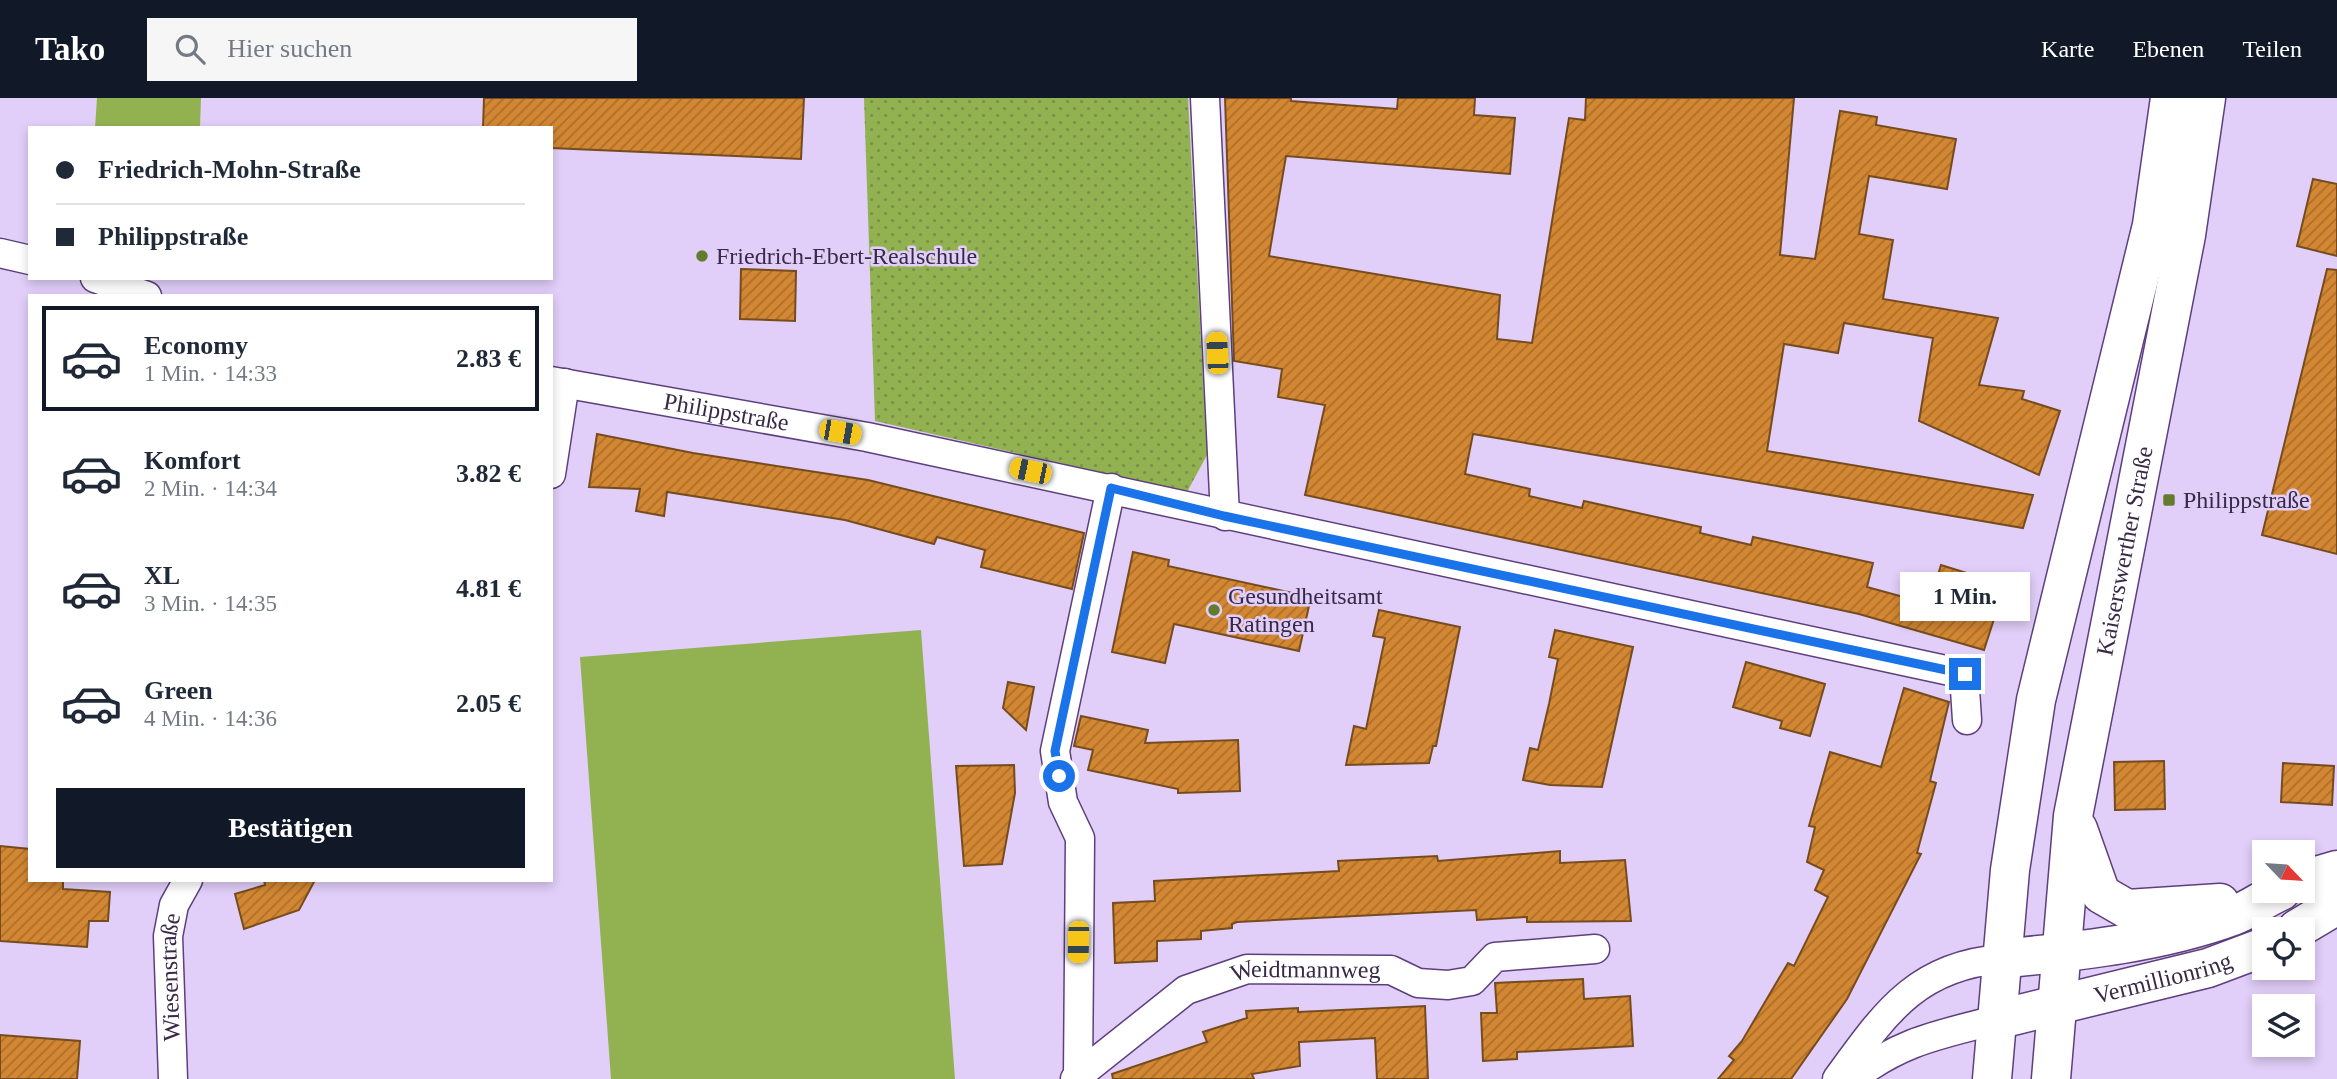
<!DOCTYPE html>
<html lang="de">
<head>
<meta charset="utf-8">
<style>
	:root { --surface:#fff; --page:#f6f6f7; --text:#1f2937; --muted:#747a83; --line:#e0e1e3; --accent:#111827 }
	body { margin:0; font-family:Georgia,serif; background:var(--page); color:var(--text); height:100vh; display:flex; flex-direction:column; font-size:26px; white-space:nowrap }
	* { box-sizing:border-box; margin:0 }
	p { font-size:23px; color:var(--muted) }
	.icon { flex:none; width:38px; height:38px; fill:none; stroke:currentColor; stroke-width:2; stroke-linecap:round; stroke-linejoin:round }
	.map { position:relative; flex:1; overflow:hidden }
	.details { position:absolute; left:28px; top:196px; width:525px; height:588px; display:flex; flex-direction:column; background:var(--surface); border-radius:0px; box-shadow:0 4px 10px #0003 }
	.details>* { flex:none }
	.top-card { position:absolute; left:28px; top:28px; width:525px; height:154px; border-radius:0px; box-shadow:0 4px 10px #0003; display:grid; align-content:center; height:154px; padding:0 28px; background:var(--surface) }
	.needle { width:46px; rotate:115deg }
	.controls { position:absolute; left:2252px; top:742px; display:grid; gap:14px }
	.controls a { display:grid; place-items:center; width:63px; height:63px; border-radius:0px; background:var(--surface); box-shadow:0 4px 10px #0003; font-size:35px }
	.end { position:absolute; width:32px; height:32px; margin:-16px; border:9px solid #1a73e8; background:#fff; box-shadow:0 0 0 4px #fff }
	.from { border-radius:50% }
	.bubble { position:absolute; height:49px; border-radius:0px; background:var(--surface); box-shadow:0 4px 10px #0003; font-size:23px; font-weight:800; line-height:49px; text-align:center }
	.car { position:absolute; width:21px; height:42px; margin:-21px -10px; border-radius:9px; box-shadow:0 0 5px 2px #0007; background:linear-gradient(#f5c518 24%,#345 0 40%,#f5c518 0 76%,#345 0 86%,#f5c518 0) }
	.top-card b { display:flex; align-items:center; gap:24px; height:66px; font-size:26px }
	.top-card b+b { border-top:2px solid var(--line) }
	.top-card i { width:18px; height:18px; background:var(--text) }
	ul { padding:12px 0 0; list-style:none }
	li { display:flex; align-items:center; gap:21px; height:105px; margin:0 14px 10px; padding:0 14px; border:4px solid transparent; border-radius:0px }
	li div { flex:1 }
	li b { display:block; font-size:26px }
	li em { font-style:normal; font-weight:800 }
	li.active { border-color:var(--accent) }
	li>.icon { width:63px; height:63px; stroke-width:1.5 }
	.button { display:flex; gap:14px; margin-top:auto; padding:14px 28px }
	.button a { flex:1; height:80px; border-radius:0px; background:var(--accent); color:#fff; font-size:28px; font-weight:800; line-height:80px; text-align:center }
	header { display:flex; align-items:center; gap:42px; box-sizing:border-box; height:98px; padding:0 35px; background:var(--accent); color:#fff }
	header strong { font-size:33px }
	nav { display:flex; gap:38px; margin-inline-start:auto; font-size:24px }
	.search { width:490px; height:63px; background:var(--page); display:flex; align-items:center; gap:18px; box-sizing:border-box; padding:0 24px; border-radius:0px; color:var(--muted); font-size:26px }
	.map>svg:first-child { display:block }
</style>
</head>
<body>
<header>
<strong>Tako</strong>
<div class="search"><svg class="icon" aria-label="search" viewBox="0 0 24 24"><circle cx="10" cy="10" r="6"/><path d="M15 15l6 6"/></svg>Hier suchen</div>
<nav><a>Karte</a><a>Ebenen</a><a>Teilen</a></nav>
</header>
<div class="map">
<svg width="2337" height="981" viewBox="0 0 2337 981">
	<defs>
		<pattern id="green-dots" width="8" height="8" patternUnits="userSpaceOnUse" patternTransform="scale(1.75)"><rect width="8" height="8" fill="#92b252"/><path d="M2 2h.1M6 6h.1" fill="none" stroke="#789146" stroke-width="1.8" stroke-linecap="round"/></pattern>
		<pattern id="building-hatch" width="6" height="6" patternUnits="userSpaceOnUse" patternTransform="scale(1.75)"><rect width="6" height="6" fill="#d38732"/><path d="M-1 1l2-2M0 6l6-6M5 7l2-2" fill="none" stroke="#ac6f2c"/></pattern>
	</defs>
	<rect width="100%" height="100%" fill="#e1cef9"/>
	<path fill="url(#green-dots)" d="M864,0H1188L1207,357L1187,394L875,323Z"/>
	<g fill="#92b252">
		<path d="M97,0H201L200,30H95Z"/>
		<path d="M921,532L955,981H611L580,559Z"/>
	</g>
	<g fill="url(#building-hatch)" stroke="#764c1e" stroke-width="2">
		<path d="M484,0H804L801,61L551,50V30H483Z"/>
		<path d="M1225,0H1291V3L1397,11L1398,0H1475L1474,17L1515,20L1510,76L1286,58L1269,158L1500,197L1497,241L1532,245L1569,20L1585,22L1586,0H1794L1780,157L1815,161L1840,13L1877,19L1876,27L1956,41L1947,91L1869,78L1859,136L1893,142L1883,201L1998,220L1979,287L2024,293L2022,301L2060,313L2039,377L1919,323L1933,240L1844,225L1838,255L1784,246L1767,353L2033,397L2023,430L1473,336L1465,376L1530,391L1529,398L1582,410L1584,403L1701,429L1700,435L1751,447L1753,439L1873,465L1867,489L1929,506L1941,467L2005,487L1984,552L1859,516L1305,397L1325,307L1278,299L1282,271L1234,263Z"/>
		<path d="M2313,81L2337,86V158L2297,148Z"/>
		<path d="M741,171L796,173L795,223L740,221Z"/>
		<path d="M2327,171L2337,172V456L2262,437Z"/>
		<path d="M597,336L693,355L868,382L1084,435L1072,491L981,469L985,452L937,439L934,446L845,422L667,394L664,418L636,413L640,391L589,389Z"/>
		<path d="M1133,454L1169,462L1168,468L1311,499L1299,553L1174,526L1165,565L1112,554Z"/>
		<path d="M1379,512L1460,529L1436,648H1433L1429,665L1346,667L1354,628L1366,631L1385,540L1373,538Z"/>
		<path d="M1555,532L1633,549L1602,689L1550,687L1523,682L1530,650L1538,652L1549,606L1558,561L1549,559Z"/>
		<path d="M1746,564L1825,586L1810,638L1780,630L1782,623L1733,609Z"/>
		<path d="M1008,584L1034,589L1026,632L1003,610Z"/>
		<path d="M1904,590L1949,604L1930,683L1936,685L1917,755L1921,756L1847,901L1791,981H1718L1734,962L1729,958L1742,943L1788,865L1794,868L1828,799L1815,792L1824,772L1807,764L1815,729L1809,728L1830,654L1881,669Z"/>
		<path d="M1081,618L1148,632L1145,645L1238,642L1240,693L1178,695V691L1088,672L1093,652L1074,648Z"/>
		<path d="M2164,663L2165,711L2115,712L2114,664Z"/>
		<path d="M2283,665L2334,668L2332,707L2281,704Z"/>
		<path d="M1014,667L1015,695L1002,766L964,768L956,668Z"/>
		<path d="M0,748L30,751V782H63V791L110,794L108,823H89L87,849L0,843Z"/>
		<path d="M1560,753V765L1625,762L1631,823L1527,824V819L1477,822L1476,812L1237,824L1232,826V830L1201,833V841L1157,843V863L1115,865L1113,805L1155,803L1154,783L1339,773L1338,763L1437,758L1438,763Z"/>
		<path d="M264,782H315L299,812L244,831L235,796L265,787Z"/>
		<path d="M1583,881L1584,901L1630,898L1633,948L1517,954V961L1483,963L1481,915H1497L1495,885Z"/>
		<path d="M1425,908L1428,981H1377L1375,940L1299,944L1300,968L1252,976L1254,981H1113L1112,976L1207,944L1203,934L1247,920L1246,913L1298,910V914Z"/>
		<path d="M0,937L80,943L77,981H0Z"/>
	</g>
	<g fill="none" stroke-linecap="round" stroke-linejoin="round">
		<defs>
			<g id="minor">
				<path d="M1205,0L1225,418"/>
				<path d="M0,155L30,162"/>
				<path d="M95,180L147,198"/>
				<path id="s1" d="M551,283L867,339L1964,576L1967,622"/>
				<path d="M551,376L565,285"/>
				<path id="s2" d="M1078,978L1186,892L1247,871L1391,872L1418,885L1448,887L1472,883L1495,859L1595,851"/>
				<path id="s3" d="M173,981L168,838L174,807L188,782"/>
				<path d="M1075,981L1078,978L1080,740L1063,704L1055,653L1111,390"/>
				<path d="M1837,981C1884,917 1915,868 2001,861"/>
				<path d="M1852,981C1901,943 1938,937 1996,922"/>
			</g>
			<g id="secondary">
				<path d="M2078,731L2101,796L2127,811L2220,805"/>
				<path d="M2303,782L2337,772"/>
				<path d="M2297,831L2337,807"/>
				<path d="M2001,861C2078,853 2160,845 2233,818C2249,812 2265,800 2281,793"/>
				<path id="s4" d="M1996,922L2208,870L2264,849"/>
				<path d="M1992,981L2010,772L2036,602L2152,127L2170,0"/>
				<path id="s5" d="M2051,981L2073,718L2186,137L2206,0"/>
			</g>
		</defs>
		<use href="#minor" stroke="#5d3f7d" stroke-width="31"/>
		<use href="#secondary" stroke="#5d3f7d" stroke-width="41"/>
		<use href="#minor" stroke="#fff" stroke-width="28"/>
		<use href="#secondary" stroke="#fff" stroke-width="38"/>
	</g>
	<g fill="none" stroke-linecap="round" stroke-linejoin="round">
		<path stroke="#1a73e8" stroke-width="9" d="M1059,678L1055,653L1111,390L1224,418L1965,576"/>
	</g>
	<g fill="#627b2e" stroke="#e1cef9" stroke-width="2.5">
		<circle cx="702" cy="158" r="7"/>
		<rect x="2162" y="395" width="14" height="14" rx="3.5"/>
		<circle cx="1214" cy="512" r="7"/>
	</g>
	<g text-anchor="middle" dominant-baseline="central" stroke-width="5" stroke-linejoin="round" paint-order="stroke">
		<g font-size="24" fill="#382a47" stroke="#e1cef9" text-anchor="start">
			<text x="716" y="158">Friedrich-Ebert-Realschule</text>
			<text x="2183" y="402">Philippstraße</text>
			<text x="1228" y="498">Gesundheitsamt<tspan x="1228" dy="28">Ratingen</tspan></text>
		</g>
		<g font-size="24" fill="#382a47" stroke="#e1cef9">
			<text stroke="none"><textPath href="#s1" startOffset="178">Philippstraße</textPath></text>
			<text stroke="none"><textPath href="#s5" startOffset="534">Kaiserswerther Straße</textPath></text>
			<text stroke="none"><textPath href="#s2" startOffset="261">Weidtmannweg</textPath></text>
			<text stroke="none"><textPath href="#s3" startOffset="102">Wiesenstraße</textPath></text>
			<text stroke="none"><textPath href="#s4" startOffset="172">Vermillionring</textPath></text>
		</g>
	</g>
</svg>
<div class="controls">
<a><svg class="needle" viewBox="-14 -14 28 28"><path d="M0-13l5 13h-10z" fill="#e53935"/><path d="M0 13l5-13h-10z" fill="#747a83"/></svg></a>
<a><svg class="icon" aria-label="locate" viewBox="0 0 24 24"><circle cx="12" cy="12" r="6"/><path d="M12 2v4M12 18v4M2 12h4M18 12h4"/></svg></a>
<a><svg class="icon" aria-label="layers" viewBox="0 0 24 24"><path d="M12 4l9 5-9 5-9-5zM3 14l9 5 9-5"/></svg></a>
</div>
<i class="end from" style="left:1059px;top:678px"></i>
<i class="end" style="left:1965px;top:576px"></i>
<div class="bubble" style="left:1900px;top:474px;width:130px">1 Min.</div>
<i class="car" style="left:1217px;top:255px;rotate:357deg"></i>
<i class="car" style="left:840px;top:334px;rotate:100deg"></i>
<i class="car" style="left:1030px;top:373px;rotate:282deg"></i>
<i class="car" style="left:1078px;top:844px;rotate:181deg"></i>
<div class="top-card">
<b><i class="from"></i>Friedrich-Mohn-Straße</b>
<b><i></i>Philippstraße</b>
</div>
<section class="details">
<ul>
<li class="active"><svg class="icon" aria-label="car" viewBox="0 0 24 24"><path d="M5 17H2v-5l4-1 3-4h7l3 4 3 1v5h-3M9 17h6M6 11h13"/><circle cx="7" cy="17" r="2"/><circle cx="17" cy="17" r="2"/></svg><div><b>Economy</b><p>1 Min. · 14:33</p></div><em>2.83 €</em></li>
<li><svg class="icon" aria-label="car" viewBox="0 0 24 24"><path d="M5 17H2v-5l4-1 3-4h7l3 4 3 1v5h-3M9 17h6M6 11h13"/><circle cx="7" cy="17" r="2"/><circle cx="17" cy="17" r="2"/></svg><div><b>Komfort</b><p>2 Min. · 14:34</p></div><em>3.82 €</em></li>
<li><svg class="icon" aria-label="car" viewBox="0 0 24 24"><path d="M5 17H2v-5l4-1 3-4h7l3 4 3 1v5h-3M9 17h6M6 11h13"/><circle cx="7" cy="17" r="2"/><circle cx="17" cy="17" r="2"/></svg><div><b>XL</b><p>3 Min. · 14:35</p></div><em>4.81 €</em></li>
<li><svg class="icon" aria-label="car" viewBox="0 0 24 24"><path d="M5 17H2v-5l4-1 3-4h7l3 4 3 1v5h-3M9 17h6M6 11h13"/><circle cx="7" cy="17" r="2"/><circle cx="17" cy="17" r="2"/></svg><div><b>Green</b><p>4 Min. · 14:36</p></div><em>2.05 €</em></li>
</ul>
<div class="button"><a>Bestätigen</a></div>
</section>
</div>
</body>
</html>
